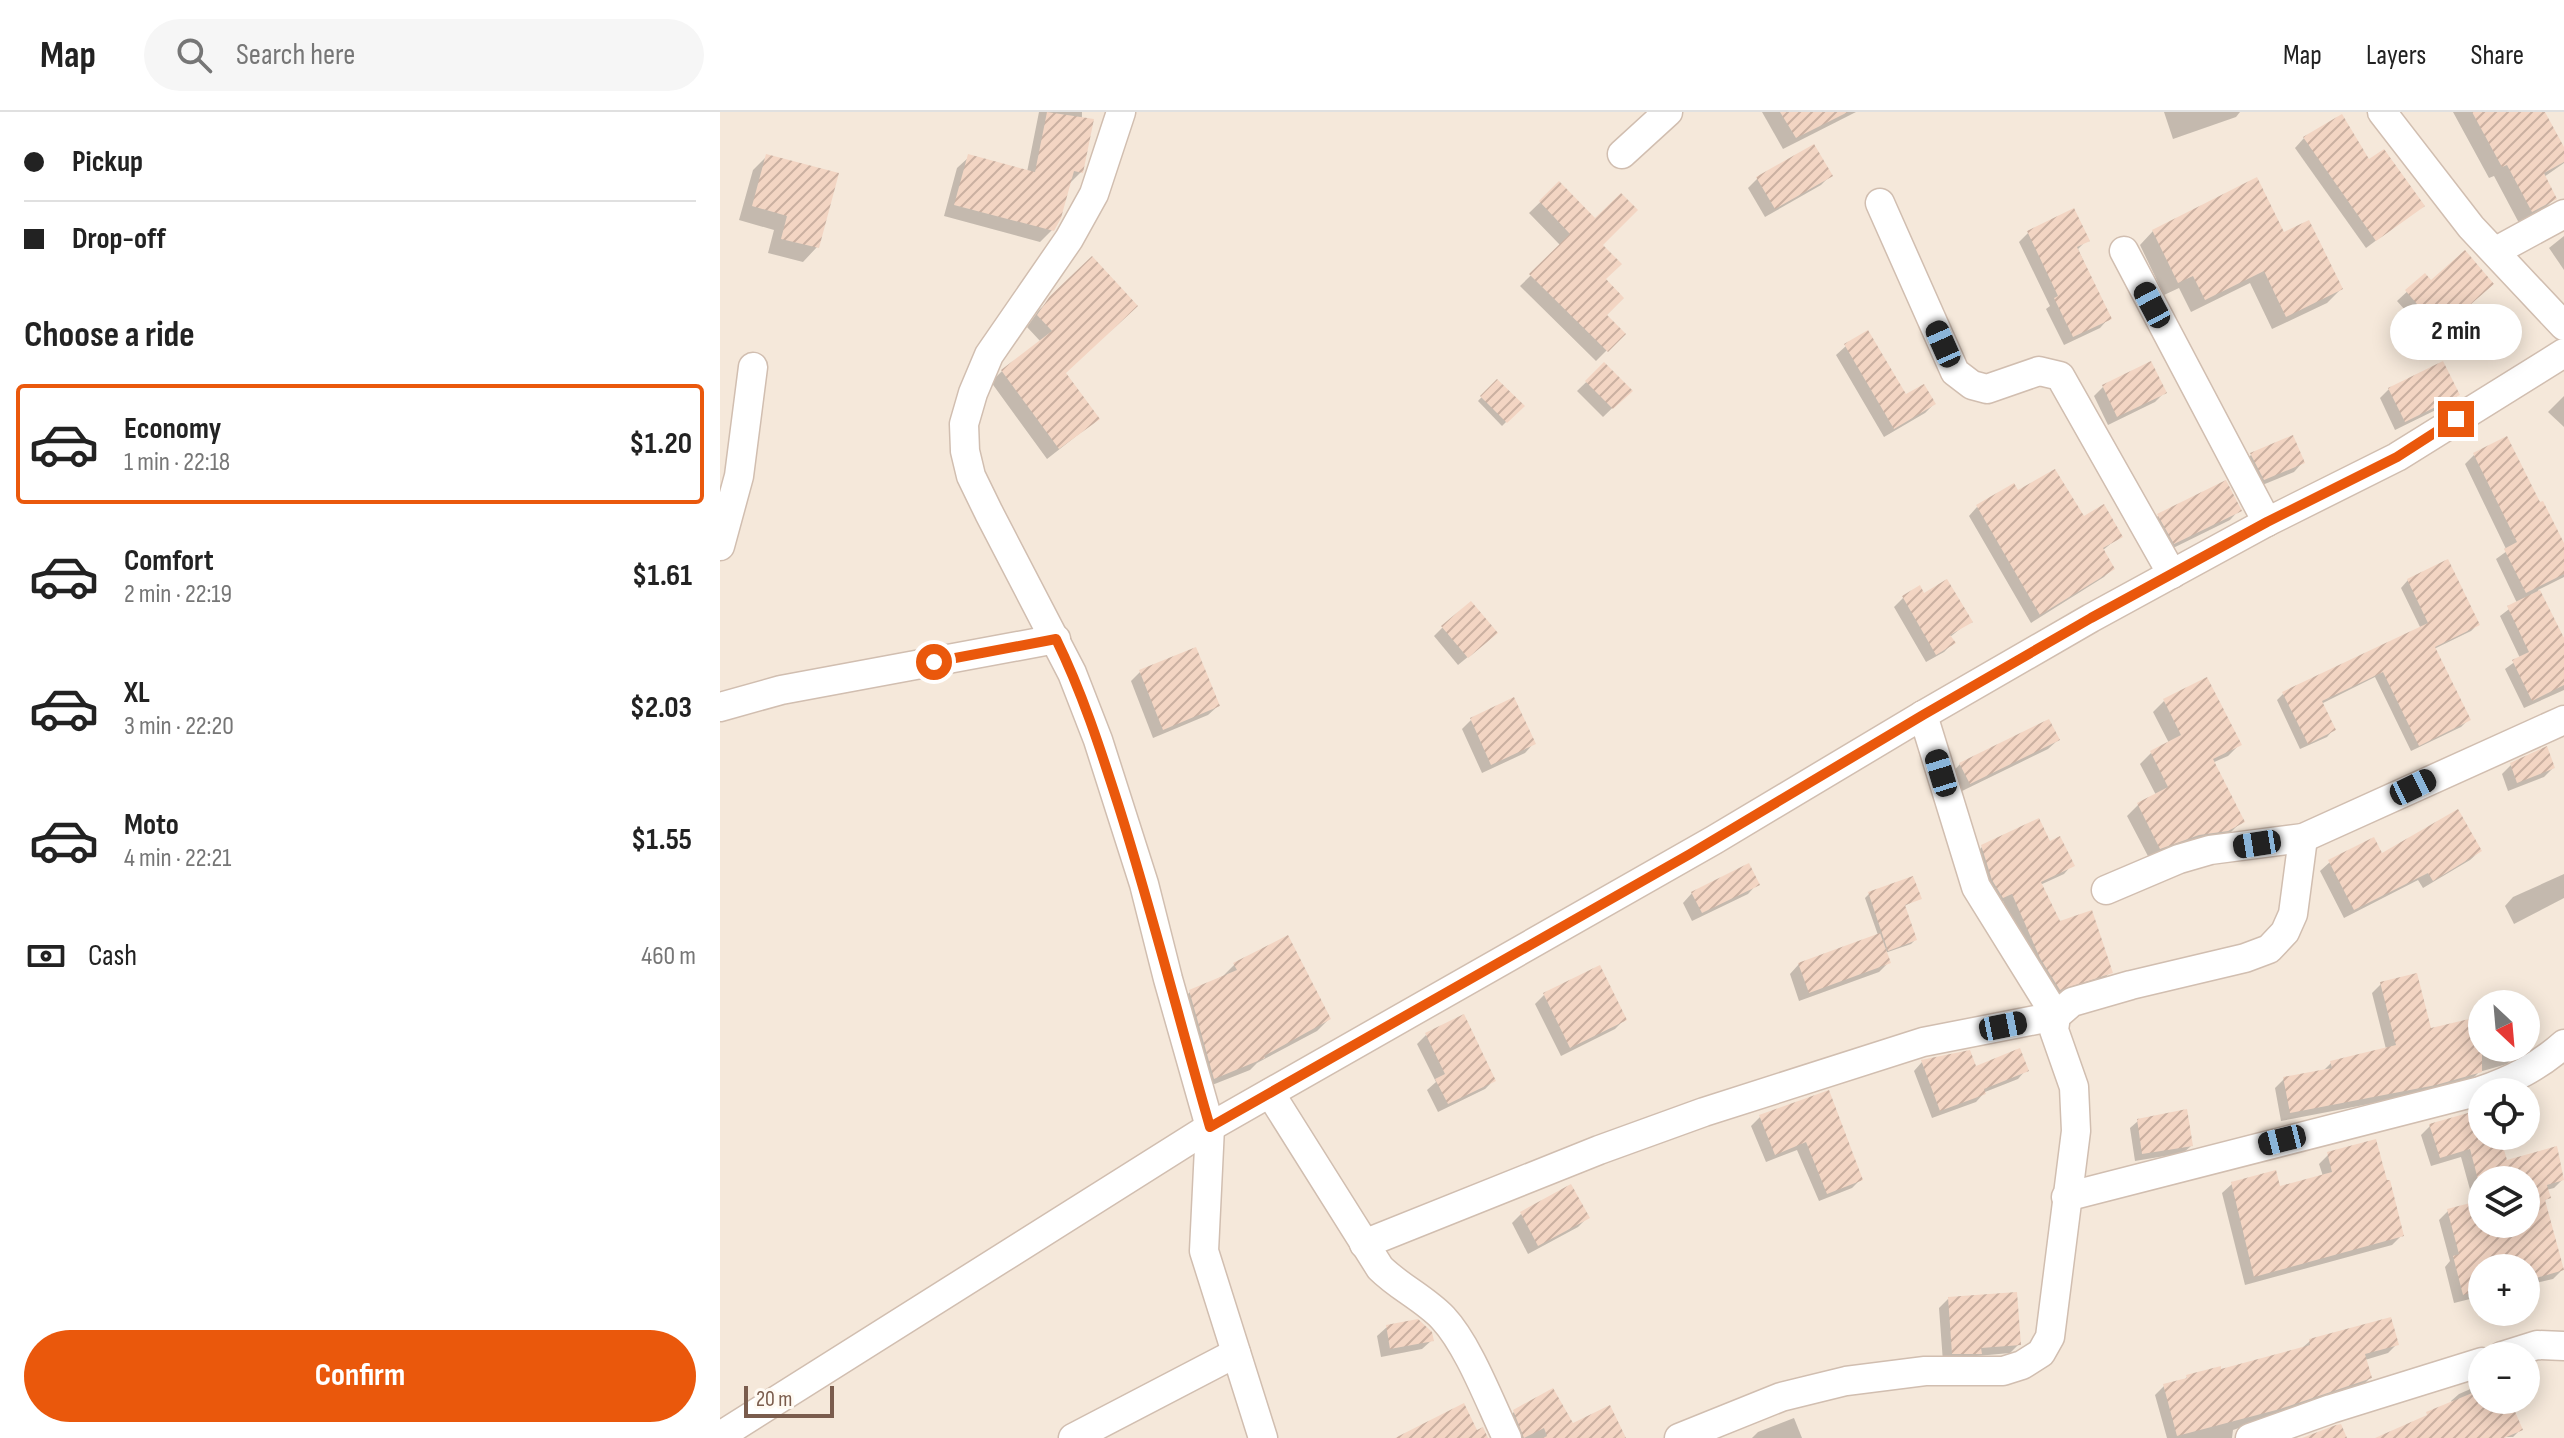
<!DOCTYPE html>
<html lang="en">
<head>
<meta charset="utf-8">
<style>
	:root { --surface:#fff; --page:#f6f6f6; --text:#222; --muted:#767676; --line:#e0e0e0; --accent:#ea580c }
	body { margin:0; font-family:"Sofia Sans Condensed",sans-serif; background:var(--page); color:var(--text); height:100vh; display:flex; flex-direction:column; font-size:30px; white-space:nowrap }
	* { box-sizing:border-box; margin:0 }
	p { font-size:26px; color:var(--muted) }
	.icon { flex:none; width:44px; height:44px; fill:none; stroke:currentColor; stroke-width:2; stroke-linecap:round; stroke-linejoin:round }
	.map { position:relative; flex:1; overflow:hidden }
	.details { display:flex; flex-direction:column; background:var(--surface); width:720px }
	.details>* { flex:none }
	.banner { display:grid; align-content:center; height:176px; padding:0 24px; background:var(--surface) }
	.needle { width:52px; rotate:154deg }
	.tools { position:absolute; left:1748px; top:878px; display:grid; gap:16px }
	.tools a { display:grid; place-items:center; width:72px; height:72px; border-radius:50%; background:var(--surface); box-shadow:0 4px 20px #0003; font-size:40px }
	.scale { position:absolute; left:24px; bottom:20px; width:90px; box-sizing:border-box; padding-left:8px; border:4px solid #7a5c4d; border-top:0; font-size:22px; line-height:28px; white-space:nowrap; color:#7a5c4d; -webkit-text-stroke:6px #fffaf3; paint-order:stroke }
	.end { position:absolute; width:36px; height:36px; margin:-18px; border:10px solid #ea580c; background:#fff; box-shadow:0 0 0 4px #fff }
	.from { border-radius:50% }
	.bubble { position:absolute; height:56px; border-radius:28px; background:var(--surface); box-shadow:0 4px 20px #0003; font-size:26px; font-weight:700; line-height:56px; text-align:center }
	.car { position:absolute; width:24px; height:48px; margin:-24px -12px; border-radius:10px; box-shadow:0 0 6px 2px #0007; background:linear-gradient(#222 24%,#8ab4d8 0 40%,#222 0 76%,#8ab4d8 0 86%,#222 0) }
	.banner b { display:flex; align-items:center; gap:28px; height:76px; font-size:30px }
	.banner b+b { border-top:2px solid var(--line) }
	.banner i { width:20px; height:20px; background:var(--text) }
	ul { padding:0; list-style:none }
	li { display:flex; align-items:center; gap:24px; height:120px; margin:0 16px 12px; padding:0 8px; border:4px solid transparent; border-radius:8px }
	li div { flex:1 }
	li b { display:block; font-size:30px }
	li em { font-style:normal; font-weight:700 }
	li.selected { border-color:var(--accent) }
	li>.icon { width:72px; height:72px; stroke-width:1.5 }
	h2 { padding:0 24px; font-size:36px; line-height:96px }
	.pay { display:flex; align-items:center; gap:20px; height:88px; padding:0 24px; font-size:30px }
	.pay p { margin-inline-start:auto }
	.button { display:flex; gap:16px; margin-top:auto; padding:16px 24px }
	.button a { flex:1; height:92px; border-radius:48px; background:var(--accent); color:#fff; font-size:32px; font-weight:700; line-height:92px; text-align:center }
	header { display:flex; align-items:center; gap:48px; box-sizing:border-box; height:112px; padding:0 40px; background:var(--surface); border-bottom:2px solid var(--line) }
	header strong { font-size:38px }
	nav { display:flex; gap:44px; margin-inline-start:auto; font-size:28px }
	.search { width:560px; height:72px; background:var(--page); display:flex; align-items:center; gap:20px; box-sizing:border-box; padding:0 28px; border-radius:44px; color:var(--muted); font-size:30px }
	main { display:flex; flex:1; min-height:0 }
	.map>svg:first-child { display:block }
</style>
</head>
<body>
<header>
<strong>Map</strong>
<div class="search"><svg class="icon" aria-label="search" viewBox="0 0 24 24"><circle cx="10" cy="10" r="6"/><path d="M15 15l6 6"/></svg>Search here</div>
<nav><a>Map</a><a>Layers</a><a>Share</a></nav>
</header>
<main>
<section class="details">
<div class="banner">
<b><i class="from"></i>Pickup</b>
<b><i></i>Drop-off</b>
</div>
<h2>Choose a ride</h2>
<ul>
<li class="selected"><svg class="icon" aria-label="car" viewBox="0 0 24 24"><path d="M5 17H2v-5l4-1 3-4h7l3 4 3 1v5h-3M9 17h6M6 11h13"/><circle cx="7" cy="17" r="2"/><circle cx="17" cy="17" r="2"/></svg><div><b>Economy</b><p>1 min · 22:18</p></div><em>$1.20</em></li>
<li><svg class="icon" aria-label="car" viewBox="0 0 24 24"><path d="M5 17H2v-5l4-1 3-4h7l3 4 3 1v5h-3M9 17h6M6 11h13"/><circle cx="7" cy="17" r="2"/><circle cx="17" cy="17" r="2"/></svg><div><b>Comfort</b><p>2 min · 22:19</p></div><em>$1.61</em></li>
<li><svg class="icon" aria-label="car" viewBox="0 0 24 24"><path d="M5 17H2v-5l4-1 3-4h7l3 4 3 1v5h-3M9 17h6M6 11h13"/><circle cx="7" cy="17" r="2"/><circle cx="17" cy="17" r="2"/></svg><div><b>XL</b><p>3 min · 22:20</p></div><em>$2.03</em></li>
<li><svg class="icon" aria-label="car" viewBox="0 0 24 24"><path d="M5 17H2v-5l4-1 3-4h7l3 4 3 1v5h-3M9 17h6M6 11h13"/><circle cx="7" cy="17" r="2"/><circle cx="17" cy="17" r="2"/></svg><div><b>Moto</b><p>4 min · 22:21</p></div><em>$1.55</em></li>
</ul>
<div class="pay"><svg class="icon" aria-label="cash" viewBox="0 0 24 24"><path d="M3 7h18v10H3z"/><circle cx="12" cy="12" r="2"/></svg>Cash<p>460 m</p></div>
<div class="button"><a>Confirm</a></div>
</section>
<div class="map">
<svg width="1844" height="1326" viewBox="0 0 1844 1326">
	<defs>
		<pattern id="building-hatch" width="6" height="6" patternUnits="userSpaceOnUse" patternTransform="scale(2)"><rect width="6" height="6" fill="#f3d5c3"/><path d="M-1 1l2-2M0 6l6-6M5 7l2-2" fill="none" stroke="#cab0a1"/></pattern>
	</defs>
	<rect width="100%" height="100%" fill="#fdf6ec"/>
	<path fill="#f5e8da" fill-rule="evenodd" d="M0,0H1844V1326H0ZM1762,892H1806V936H1762ZM1762,980H1806V1024H1762ZM1762,1068H1806V1112H1762ZM1762,1156H1806V1200H1762ZM1762,1244H1806V1288H1762Z"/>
	<g fill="#0003" fill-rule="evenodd">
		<path d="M319,0H362L361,60L350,71L332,118L320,130L224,104L237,56L249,45L307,60Z"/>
		<path d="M1042,0H1136L1063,37Z"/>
		<path d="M1444,0H1520L1516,5L1453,27Z"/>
		<path d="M1733,0H1822L1844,39V51L1824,65L1835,86L1822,99L1799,111L1774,64L1769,66Z"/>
		<path d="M1584,26L1649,50L1702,94L1646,136L1575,36Z"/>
		<path d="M1093,34L1110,64L1101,73L1045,105L1028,76L1037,67Z"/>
		<path d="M47,44L97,135L83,150L48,141L54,118L19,108L33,58Z"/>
		<path d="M839,72L883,168L884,203L903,222L876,249L800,174L841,134L809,101Z"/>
		<path d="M1353,99L1367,128L1358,137L1389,206L1380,216L1344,233L1326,197L1330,194L1299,130L1308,121Z"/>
		<path d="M1433,119L1563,123L1621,177L1607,191L1552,217L1530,171L1471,200L1459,176L1444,183L1420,133Z"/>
		<path d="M1844,124V158L1829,136Z"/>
		<path d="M372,147L344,261L378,307L327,347L271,270L284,257L321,230L307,215L319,198Z"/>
		<path d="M1704,164L1710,171L1762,182L1710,226L1677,189Z"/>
		<path d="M1126,234L1185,285L1214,292L1205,301L1164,325L1116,243Z"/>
		<path d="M884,253L910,279L883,305L857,279Z"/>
		<path d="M777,269L802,294L782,314L758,289Z"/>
		<path d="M1383,275L1444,281L1435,290L1388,313L1374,284Z"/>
		<path d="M1669,277L1738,283L1728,292L1675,318L1660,286Z"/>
		<path d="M1844,284V315L1828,300Z"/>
		<path d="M1531,343L1583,350L1574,360L1535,376L1522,352Z"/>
		<path d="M1754,343L1844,436V465L1818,478L1844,527V578L1804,596L1785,557L1800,546L1780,504L1797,491L1776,447L1787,439L1745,352Z"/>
		<path d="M1297,381L1363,406L1400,424L1382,439L1393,456L1384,465L1311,511L1249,404L1257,395Z"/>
		<path d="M1519,398L1510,408L1445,440L1429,413L1439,403Z"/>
		<path d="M1688,468L1758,512L1751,519L1714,537L1748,608L1741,615L1691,639L1655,565L1601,592L1614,617L1607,625L1580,637L1557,588L1564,581L1701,517L1681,476Z"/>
		<path d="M1204,483L1250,509L1230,525L1233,531L1224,540L1206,550L1174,495L1183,486Z"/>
		<path d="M723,515L766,530L738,553L714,524Z"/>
		<path d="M420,560L498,594L488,603L433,626L411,569Z"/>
		<path d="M1444,589L1519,633L1508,644L1492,651L1522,709L1511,720L1495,729L1429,746L1407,704L1418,693L1436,683L1420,652L1431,641L1449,631L1433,600Z"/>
		<path d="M751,608L814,631L805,641L762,661L742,617Z"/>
		<path d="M1338,628L1328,637L1240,680L1231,662L1240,652Z"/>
		<path d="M1791,653L1833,656L1824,665L1788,679L1782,662Z"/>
		<path d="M1329,732L1352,753L1344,762L1320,773L1339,812L1390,860L1382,869L1331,886L1312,855L1283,789L1274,793L1253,744L1262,735Z"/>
		<path d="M1760,739L1750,748L1703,776L1698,768L1624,806L1600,759L1610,750L1661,744Z"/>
		<path d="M1844,762V786L1794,812L1785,794L1793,785Z"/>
		<path d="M1037,772L1028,782L972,809L963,791L972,781Z"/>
		<path d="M1149,782L1199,786L1183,795L1195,828L1191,832L1165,841L1168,851L1159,860L1079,889L1070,862L1079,852L1158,823L1145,786Z"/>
		<path d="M515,852L609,907L597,919L537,951L530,958L482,977L458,892L470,880L503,864Z"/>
		<path d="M1661,872L1709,919L1762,906V936H1794L1796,943L1787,952L1759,960L1750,969L1706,981L1561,1009L1555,976L1564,967L1602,960L1611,951L1666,937L1652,881Z"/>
		<path d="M825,882L904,908L895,917L841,944L815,892Z"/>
		<path d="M706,923L774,968L765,977L718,1000L707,978L716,970L697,932Z"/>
		<path d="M1202,950L1255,956L1306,958L1298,967L1265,980L1256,990L1212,1006L1194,959Z"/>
		<path d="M1108,980L1141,1067L1132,1076L1099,1089L1077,1038L1046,1050L1031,1014L1040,1005Z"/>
		<path d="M1762,999V1024H1778L1786,1050L1843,1067L1834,1076L1826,1078L1828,1085L1824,1090L1842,1158L1833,1167L1806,1173V1156H1762V1184L1734,1191L1725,1155L1730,1149L1719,1108L1728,1099L1754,1092L1741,1045L1711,1054L1701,1023L1710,1014ZM1762,1068H1806V1112H1762Z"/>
		<path d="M1418,1009L1471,1034L1463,1041L1415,1049L1410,1016Z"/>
		<path d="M1609,1042L1681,1124L1672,1133L1525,1173L1502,1081L1512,1072L1559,1076L1603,1064L1599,1052Z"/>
		<path d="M801,1102L867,1106L858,1115L808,1142L792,1111Z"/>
		<path d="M1228,1187L1299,1232L1290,1241L1257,1244L1250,1250H1223L1219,1196Z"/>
		<path d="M667,1215L712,1228L702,1237L661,1245L657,1224Z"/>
		<path d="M1590,1229L1677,1232L1668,1241L1645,1248L1650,1266L1641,1275L1513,1318L1512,1326H1447L1435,1283L1444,1274L1463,1269L1467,1265L1500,1260L1581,1237Z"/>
		<path d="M1762,1272V1288H1788L1800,1318L1793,1325L1681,1326L1732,1292L1731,1289L1739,1282Z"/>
		<path d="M794,1300L852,1314L904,1326H791L785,1309Z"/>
		<path d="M1074,1306L1082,1326H1032L1038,1320Z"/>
	</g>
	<g fill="url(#building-hatch)">
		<path d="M327,0L374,7L363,61L354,59L341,106L334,119L234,93L248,42L315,60Z"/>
		<path d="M1060,0H1128L1076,26Z"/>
		<path d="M1752,0H1825L1844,35V50L1824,61L1837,87L1812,100L1787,53L1782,55Z"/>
		<path d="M1622,2L1649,47L1664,37L1705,94L1656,129L1583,25Z"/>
		<path d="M1094,32L1113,64L1055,97L1036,65Z"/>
		<path d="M46,42L119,61L99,136L61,127L67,104L32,94Z"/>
		<path d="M1537,65L1564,120L1589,108L1623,177L1566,205L1544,159L1485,188L1473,164L1458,171L1432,118Z"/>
		<path d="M839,69L875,106L901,81L918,98L883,133L902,152L886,167L904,186L887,203L906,222L888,240L809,162L850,122L819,89Z"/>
		<path d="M1354,96L1370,129L1357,135L1392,207L1353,225L1334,186L1338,184L1307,119Z"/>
		<path d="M1745,138L1774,172L1720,219L1685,178L1705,161L1711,168Z"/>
		<path d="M372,144L418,194L346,261L380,307L339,337L281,258L332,219L317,203L330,184Z"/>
		<path d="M1148,218L1186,282L1204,272L1216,292L1174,317L1124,232Z"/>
		<path d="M1431,249L1447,281L1397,305L1382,273Z"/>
		<path d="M1723,249L1740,283L1685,310L1668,276Z"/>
		<path d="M884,250L913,279L893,297L865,269Z"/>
		<path d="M777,267L805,294L787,311L760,284Z"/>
		<path d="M1573,323L1585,351L1544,368L1530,341Z"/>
		<path d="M1787,324L1820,390L1823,389L1844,431V462L1806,481L1784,437L1797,430L1753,341Z"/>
		<path d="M1335,357L1364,404L1384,392L1403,425L1383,436L1395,457L1320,503L1256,393L1294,371L1298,378Z"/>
		<path d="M1506,368L1522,399L1454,432L1437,402Z"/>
		<path d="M1728,447L1760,513L1715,535L1751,608L1699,634L1663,560L1602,589L1616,618L1588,632L1562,580L1708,511L1687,467Z"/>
		<path d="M1227,467L1253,510L1230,523L1236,531L1216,543L1182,484L1200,473L1204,481Z"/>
		<path d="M1820,478L1844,526V573L1812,589L1792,548L1809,540L1787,494Z"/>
		<path d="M751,489L778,521L748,546L721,514Z"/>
		<path d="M476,535L500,594L443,618L419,558Z"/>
		<path d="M1487,565L1522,633L1493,647L1525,710L1508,719L1479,723L1440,737L1417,691L1448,675L1430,639L1461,623L1443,587Z"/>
		<path d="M794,585L816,632L771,653L750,606Z"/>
		<path d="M1329,607L1340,628L1250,672L1239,651Z"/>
		<path d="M1827,634L1835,656L1797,671L1790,651Z"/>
		<path d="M1738,697L1762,739L1713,769L1708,761L1634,798L1608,748L1654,725L1662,741Z"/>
		<path d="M1319,706L1330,729L1340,724L1355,754L1321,770L1340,809L1372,798L1393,861L1340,878L1320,846L1292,782L1283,786L1272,768L1261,733Z"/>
		<path d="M1029,751L1040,773L982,801L971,780Z"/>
		<path d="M1193,764L1202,787L1185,793L1197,828L1168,839L1148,780Z"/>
		<path d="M1160,821L1171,851L1089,881L1078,851Z"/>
		<path d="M568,823L611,907L544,944L545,946L494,967L469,878L517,858L513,851Z"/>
		<path d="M880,853L907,908L850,936L823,881Z"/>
		<path d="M1697,861L1711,916L1762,904V960L1716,973L1570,1001L1563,965L1612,956L1610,949L1676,933L1660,870Z"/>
		<path d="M744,902L776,969L728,992L715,967L725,962L705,921Z"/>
		<path d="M1300,936L1309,959L1264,977L1266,982L1220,999L1201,948L1250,938L1256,954Z"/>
		<path d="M1109,978L1143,1068L1107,1082L1086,1030L1055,1043L1039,1003Z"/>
		<path d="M1467,997L1473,1034L1422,1042L1417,1007Z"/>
		<path d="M1762,997V1024H1780L1787,1048L1837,1034L1844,1068L1827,1073L1831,1086L1825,1088L1844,1158L1806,1169V1156H1762V1178L1743,1183L1733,1144L1739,1142L1727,1097L1762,1088V1112H1806V1068H1762V1083L1750,1037L1720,1046L1709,1012Z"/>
		<path d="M1656,1027L1667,1068H1670L1684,1124L1534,1165L1511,1070L1556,1058L1560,1074L1612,1060L1607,1040Z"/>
		<path d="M851,1072L870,1106L818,1134L800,1100Z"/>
		<path d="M1297,1180L1301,1233L1261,1236L1262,1242H1232L1228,1185Z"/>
		<path d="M1671,1205L1679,1233L1645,1242L1652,1266L1560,1297L1457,1324L1443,1272L1467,1266L1466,1263L1501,1254V1257L1590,1233L1589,1227Z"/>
		<path d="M698,1207L712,1220L714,1229L670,1237L666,1213Z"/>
		<path d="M833,1276L853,1311L890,1293L906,1326H823L827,1324L824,1316L804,1326L793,1298Z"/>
		<path d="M1762,1277V1288H1790L1803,1318L1784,1326H1655L1707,1303L1706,1300Z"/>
		<path d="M744,1291L757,1318L763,1315L768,1326H675Z"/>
		<path d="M1621,1312L1627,1326H1582L1616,1313Z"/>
	</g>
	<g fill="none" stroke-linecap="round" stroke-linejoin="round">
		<defs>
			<g id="minor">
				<path d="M401,0L374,82L349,127L269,243L253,281L244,312L245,339L251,364L269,401L352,561L378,628L424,772L448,867L490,1015L484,1139L543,1326"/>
				<path d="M1662,0L1751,115L1844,214"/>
				<path d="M902,42L948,0"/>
				<path d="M1160,91L1235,260L1252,273L1267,277L1319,259L1340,264L1452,462"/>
				<path d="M1404,139L1547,410"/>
				<path d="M1776,139L1844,102"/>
				<path d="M0,434L19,364L33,255"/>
				<path d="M0,595L61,578L336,527"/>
				<path d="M1386,778L1459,747L1490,738L1583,726L1844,608"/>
				<path d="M550,981L660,1156C679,1175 705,1187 723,1206C749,1234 770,1291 787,1326"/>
				<path d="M1346,1085L1760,979C1792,968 1818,955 1844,932"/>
				<path d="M644,1132L879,1038L984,1000L1203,930L1336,904L1256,775L1203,603"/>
				<path d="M1782,1244L1817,1233L1844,1234"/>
				<path d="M0,1324L490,1015L994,728L1203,603L1371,506L1547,410L1677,345L1844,241"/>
				<path d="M353,1326L516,1241"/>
				<path d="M959,1326L1061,1285L1126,1269L1205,1259H1283L1302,1253L1321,1241L1330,1225L1356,1019L1354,975L1334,918L1336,904L1352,890L1411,873L1525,846L1549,837L1565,820L1573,802L1583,726"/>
				<path d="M1530,1326L1611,1297L1762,1250"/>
			</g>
		</defs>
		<use href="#minor" stroke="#d1beb0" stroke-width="31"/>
		<use href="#minor" stroke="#fff" stroke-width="28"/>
	</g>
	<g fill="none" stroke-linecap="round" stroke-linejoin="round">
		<path stroke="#ea580c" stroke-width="10" d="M214,550L336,527C362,580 380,636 398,692C432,799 459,908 490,1015L970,742L1203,603L1371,506L1547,410L1677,345L1736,307"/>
	</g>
</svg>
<div class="tools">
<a><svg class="needle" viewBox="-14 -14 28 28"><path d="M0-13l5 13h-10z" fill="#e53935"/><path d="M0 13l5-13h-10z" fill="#767676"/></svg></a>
<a><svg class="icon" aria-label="locate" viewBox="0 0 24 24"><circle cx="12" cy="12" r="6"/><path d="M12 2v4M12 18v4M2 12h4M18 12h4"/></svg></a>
<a><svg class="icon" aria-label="layers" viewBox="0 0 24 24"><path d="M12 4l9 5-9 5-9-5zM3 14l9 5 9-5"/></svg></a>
<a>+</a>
<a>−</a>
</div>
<div class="scale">20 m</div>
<i class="end from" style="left:214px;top:550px"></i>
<i class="end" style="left:1736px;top:307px"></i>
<div class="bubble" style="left:1670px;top:192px;width:132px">2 min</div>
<i class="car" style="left:1432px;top:193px;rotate:332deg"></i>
<i class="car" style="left:1223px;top:232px;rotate:336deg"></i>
<i class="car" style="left:1221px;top:661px;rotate:343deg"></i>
<i class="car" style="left:1693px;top:675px;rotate:64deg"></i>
<i class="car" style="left:1537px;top:732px;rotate:261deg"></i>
<i class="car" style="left:1283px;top:914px;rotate:79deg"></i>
<i class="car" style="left:1562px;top:1028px;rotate:256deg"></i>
</div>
</main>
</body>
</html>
